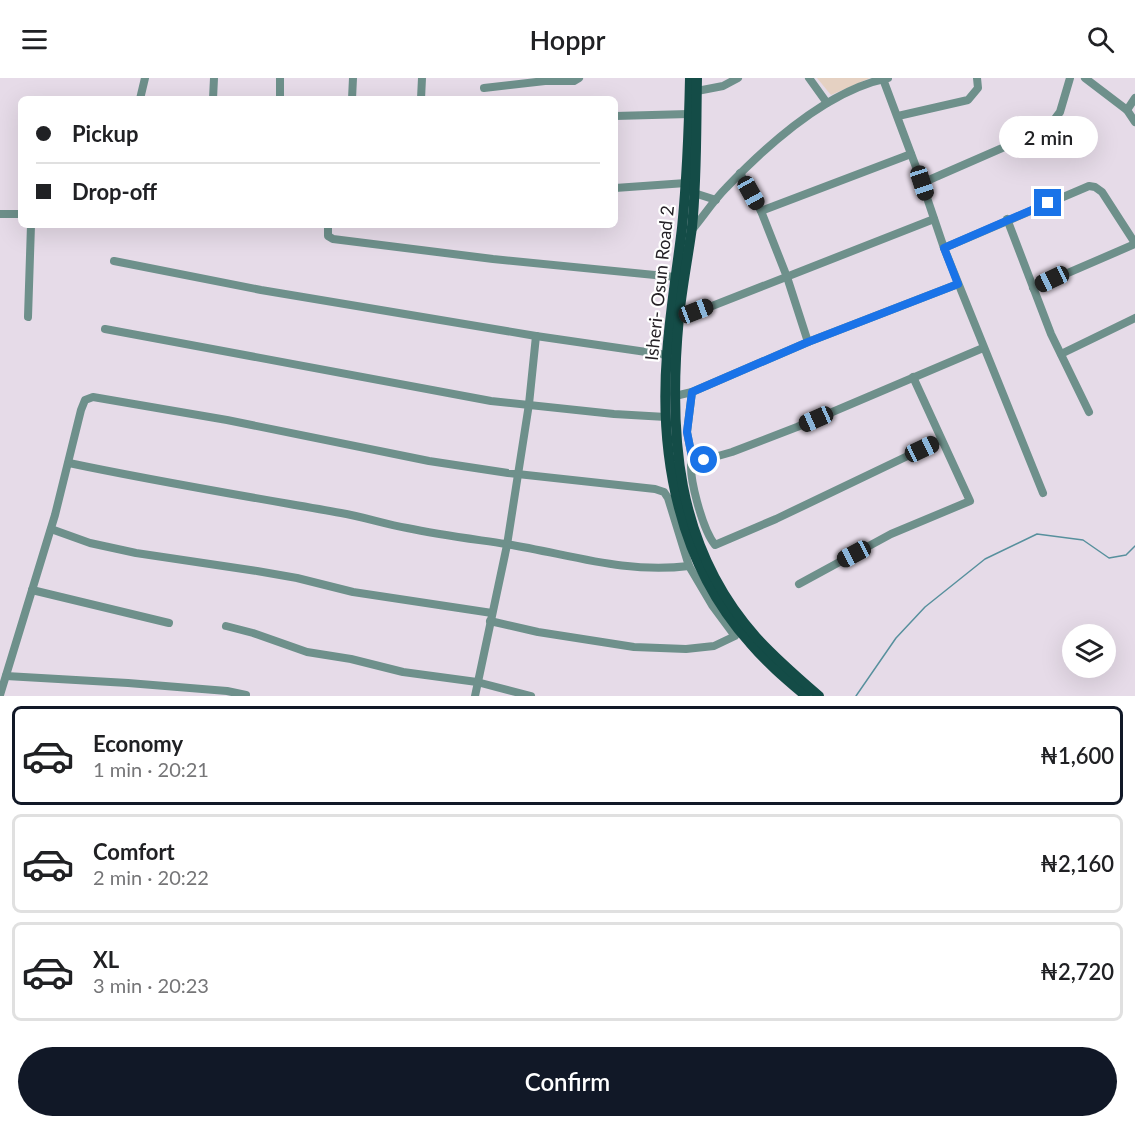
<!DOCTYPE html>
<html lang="en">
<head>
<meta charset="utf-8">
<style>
	:root { --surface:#fff; --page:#f2f2f2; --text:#202124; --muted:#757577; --line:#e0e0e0; --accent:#111827 }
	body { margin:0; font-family:Lato,sans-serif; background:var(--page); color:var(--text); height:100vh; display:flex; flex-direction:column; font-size:22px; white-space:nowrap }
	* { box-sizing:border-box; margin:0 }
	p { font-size:20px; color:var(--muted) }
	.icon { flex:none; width:33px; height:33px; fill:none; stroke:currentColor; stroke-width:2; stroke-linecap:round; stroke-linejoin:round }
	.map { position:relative; height:618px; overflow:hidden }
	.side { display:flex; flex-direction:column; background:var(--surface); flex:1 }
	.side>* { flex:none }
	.hud { position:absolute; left:18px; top:18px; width:600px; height:132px; border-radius:9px; box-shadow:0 6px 24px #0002; display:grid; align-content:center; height:132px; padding:0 18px; background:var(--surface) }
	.controls { position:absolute; left:1062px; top:546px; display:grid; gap:12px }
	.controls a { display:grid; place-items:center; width:54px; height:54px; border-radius:50%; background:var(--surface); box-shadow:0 6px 24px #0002; font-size:30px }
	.end { position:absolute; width:27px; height:27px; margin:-14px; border:8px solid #1a73e8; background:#fff; box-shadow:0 0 0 3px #fff }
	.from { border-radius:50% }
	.bubble { position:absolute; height:42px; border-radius:21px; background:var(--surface); box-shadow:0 6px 24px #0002; font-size:20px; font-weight:600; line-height:42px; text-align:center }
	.car { position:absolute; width:18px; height:36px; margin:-18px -9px; border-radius:8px; box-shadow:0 0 4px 2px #0007; background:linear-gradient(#222 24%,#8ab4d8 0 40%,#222 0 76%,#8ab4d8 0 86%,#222 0) }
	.hud b { display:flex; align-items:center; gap:21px; height:57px; font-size:22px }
	.hud b+b { border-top:2px solid var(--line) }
	.hud i { width:15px; height:15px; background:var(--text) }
	ul { padding:10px 0 0; list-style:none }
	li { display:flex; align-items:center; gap:18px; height:99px; margin:0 12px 9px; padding:0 6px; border:3px solid var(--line); border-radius:9px }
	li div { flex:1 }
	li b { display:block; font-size:22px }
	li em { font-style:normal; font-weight:600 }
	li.on { border-color:var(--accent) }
	li>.icon { width:54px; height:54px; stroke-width:1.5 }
	.action { display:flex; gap:12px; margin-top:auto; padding:12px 18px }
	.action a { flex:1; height:69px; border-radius:36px; background:var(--accent); color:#fff; font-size:24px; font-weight:600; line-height:69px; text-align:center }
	header { display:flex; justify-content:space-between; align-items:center; height:78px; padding:0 18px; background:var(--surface); font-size:27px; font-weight:600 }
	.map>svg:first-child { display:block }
</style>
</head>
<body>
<header><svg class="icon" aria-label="menu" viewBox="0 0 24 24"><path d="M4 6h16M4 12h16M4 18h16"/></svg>Hoppr<svg class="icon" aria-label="search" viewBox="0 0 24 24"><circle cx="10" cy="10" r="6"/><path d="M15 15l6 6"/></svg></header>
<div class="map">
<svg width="1135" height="618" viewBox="0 0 1135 618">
	<rect width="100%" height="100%" fill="#e6dbe8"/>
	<path fill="#e5d1c2" d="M817,0H870L831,17Z"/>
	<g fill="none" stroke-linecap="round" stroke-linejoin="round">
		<path stroke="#57909d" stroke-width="1.5" d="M856,618L896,560L925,529L985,481L1037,456L1083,462L1109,480L1126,477L1135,468"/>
		<g stroke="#6e908b" stroke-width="8">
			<path d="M809,0L827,25"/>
			<path d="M1085,0L1127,32L1135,44"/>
			<path d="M883,1L922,105"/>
			<path d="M484,10L545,3H574L579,0"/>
			<path d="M697,13L723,8L738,0"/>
			<path d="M140,21L145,0"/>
			<path d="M213,21L214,0"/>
			<path d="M280,21V0"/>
			<path d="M352,21L353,0"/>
			<path d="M421,21L422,0"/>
			<path d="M1127,32L1135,20"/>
			<path d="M615,38L689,36"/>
			<path d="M898,38L968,22L978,10L977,0"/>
			<path d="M740,95L761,133L787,199L808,264"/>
			<path d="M615,110L686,105"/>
			<path d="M691,114L716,122"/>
			<path d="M761,133L911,76"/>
			<path d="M0,136H21"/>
			<path d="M1007,141L1051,256L1089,334"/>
			<path d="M328,147V158L333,161L493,181L675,199"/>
			<path d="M691,153C703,139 713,123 726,110C767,67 828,12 888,0"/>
			<path d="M944,170L1089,108L1095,109L1102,114L1135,165"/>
			<path d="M114,183L261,212L536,258L667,277"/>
			<path d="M1033,210L1135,166"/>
			<path d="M28,239L31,147"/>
			<path d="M679,241L934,141"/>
			<path d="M105,251L491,323L614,336L666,339"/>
			<path d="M1061,276L1135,240"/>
			<path d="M692,314L687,354L692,379L704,382L732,374L797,349L983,270"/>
			<path d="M675,318L692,314L808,264L958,206"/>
			<path d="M692,379C687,397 703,452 715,467L776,441L941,362"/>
			<path d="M69,385C159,404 250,419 341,435C364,439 385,446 407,450C440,457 473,461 506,466C569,476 624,496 689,488"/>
			<path d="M1043,415L944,170L922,105L1048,50L1060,34L1070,0"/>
			<path d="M51,451L90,465L136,475L257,493L297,500L353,514L492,535"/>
			<path d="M799,506L891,456L970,423L913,299"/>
			<path d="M32,512L169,545"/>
			<path d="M226,548L253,555L307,574L351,581L403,594L477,604L531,618"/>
			<path d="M6,598L128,605L227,613L246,617"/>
			<path d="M0,617L55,437L81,332L85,322L93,319L227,342L429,383L508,395L655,411L664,414L668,420L689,488L712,527L735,558L714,568L686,571L634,569L538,554L490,543"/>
			<path d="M475,618L507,467L529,326L536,258"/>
		</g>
		<g stroke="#144c47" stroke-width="10">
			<path d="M690,0C689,50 687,100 682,150C677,192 670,234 667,276C659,379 679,486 750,565C767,585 786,601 806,618"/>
			<path d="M697,0C696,50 697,100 692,149C688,179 682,209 679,239C668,355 675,468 756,559C776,581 797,599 819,618"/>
		</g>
	</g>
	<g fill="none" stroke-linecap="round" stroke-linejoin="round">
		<path stroke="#1a73e8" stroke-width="8" d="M704,382L692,379L687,354L692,314L808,264L958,206L944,170L1048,125"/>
	</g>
	<g text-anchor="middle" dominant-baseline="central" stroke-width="4.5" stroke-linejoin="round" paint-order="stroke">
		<g font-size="18" fill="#262227" stroke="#fff">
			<text transform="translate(659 205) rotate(-84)">Isheri- Osun Road 2</text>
		</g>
	</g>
</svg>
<div class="controls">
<a><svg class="icon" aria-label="layers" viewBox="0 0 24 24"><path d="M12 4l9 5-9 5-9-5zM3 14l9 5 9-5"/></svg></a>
</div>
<i class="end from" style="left:704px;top:382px"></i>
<i class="end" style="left:1048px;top:125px"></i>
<div class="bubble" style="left:999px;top:38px;width:99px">2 min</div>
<i class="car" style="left:922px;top:105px;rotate:162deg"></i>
<i class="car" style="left:751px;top:115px;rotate:151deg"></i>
<i class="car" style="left:1052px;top:201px;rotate:245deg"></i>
<i class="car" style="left:696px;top:233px;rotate:69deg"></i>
<i class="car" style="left:816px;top:341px;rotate:246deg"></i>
<i class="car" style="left:922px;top:371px;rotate:65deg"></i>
<i class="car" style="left:854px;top:476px;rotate:242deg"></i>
<div class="hud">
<b><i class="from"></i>Pickup</b>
<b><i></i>Drop-off</b>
</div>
</div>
<section class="side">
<ul>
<li class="on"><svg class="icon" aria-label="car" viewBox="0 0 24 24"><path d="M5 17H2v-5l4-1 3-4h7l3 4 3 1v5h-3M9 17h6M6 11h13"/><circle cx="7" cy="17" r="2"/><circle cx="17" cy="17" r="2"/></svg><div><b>Economy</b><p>1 min · 20:21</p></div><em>₦1,600</em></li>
<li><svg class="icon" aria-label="car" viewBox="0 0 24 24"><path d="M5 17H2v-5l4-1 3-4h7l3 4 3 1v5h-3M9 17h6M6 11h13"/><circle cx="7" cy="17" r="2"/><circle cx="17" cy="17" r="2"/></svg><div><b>Comfort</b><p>2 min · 20:22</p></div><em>₦2,160</em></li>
<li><svg class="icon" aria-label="car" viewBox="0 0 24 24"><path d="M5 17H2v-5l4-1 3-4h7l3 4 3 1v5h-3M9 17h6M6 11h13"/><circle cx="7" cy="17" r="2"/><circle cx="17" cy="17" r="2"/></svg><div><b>XL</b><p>3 min · 20:23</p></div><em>₦2,720</em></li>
</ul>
<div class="action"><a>Confirm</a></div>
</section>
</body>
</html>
